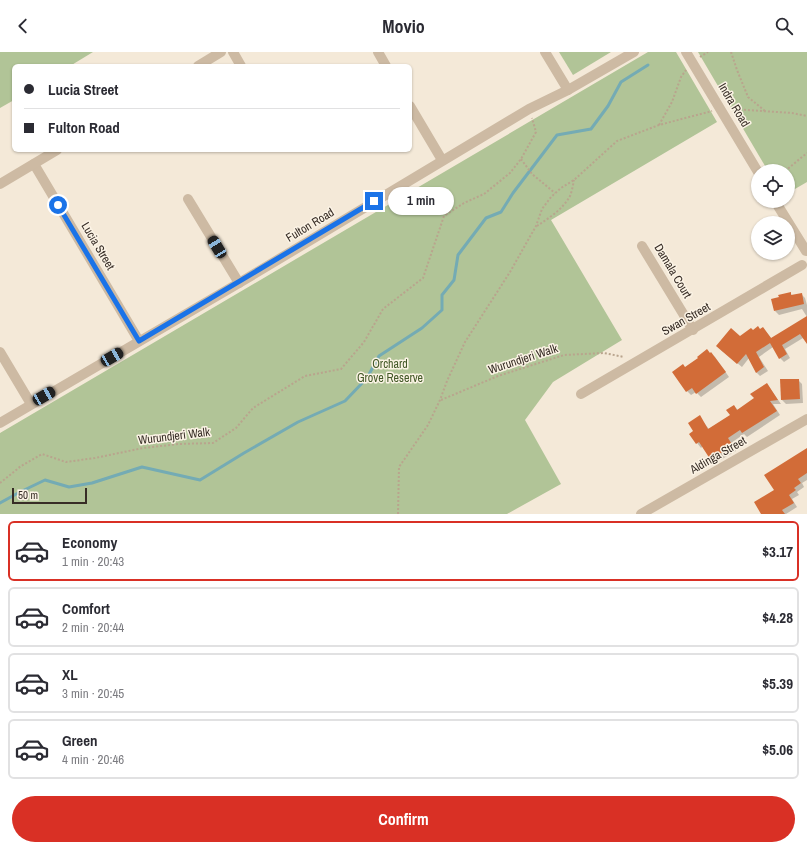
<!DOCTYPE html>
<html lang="en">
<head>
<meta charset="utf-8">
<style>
	:root { --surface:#fff; --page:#f7f7f7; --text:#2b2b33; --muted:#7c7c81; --line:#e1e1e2; --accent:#d93025 }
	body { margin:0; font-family:"Archivo Narrow",sans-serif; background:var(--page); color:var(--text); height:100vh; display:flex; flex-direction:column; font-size:15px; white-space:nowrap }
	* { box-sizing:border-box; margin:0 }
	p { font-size:13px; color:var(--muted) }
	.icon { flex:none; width:22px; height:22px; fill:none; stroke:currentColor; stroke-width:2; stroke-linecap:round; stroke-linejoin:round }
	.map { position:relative; height:462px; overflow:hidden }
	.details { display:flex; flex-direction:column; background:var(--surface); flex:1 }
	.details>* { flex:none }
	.top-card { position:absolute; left:12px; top:12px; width:400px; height:88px; border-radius:6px; box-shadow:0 1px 3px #0004; display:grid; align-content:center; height:88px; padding:0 12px; background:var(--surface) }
	.buttons { position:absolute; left:751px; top:112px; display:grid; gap:8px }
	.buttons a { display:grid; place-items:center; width:44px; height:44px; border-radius:50%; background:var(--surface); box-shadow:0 1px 3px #0004; font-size:20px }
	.scale { position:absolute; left:12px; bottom:10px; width:75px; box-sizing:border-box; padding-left:4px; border:2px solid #372d26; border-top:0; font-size:11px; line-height:14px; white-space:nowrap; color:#372d26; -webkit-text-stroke:3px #fbf3e5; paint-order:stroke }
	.end { position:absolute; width:18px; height:18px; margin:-9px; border:5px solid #1a73e8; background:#fff; box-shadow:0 0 0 2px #fff }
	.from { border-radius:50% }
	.bubble { position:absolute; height:28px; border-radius:14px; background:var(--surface); box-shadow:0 1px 3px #0004; font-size:13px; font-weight:800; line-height:28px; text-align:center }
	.car { position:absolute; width:12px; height:24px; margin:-12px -6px; border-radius:5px; box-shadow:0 0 3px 1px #0007; background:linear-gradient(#222 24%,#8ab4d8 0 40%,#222 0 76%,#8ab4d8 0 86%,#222 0) }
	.top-card b { display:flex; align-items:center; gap:14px; height:38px; font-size:15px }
	.top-card b+b { border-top:1px solid var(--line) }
	.top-card i { width:10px; height:10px; background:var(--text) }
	ul { padding:7px 0 0; list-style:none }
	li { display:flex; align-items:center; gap:12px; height:60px; margin:0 8px 6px; padding:0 4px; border:2px solid var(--line); border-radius:6px }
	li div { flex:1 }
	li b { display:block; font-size:15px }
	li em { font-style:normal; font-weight:800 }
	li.active { border-color:var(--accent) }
	li>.icon { width:36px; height:36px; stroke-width:1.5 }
	.primary-button { display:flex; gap:8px; margin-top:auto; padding:8px 12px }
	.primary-button a { flex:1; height:46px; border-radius:24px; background:var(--accent); color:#fff; font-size:16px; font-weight:800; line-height:46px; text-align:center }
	header { display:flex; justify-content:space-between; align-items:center; height:52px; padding:0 12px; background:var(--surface); font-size:18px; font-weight:800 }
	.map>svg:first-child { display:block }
</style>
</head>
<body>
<header><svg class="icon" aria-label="back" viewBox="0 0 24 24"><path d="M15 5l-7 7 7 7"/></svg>Movio<svg class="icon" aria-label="search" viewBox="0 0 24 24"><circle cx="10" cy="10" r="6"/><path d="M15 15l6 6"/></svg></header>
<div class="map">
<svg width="807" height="462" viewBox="0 0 807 462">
	<rect width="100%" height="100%" fill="#f4e9d8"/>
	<g fill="#b1c497">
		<path d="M0,0H93L70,14H14V48L0,56Z"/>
		<path d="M559,0H611L573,23Z"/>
		<path d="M648,0H676L717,70L551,168L622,288L553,330L525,368L561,432L507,462H0V381Z"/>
		<path d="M698,0H807V130L788,141V119H768Z"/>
	</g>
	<g fill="#0003">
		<path d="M790,241L793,244L801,242L805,246L807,253V291L803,286L785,297L790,306L784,310L780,306L773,295L759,305L768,319L760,324L756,320L749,306L742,315L721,298L740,285L763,276L772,287L807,265L802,257L779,263L775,259Z"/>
		<path d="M711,302L715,305L729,325L701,345L696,340L691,343L687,339L686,316Z"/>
		<path d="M798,328L802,332L803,351L786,352L782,348Z"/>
		<path d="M767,332L781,352H773L780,363L747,385L744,382L731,391L736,399L715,411L703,394L701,396L690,382L695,380L699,365L709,377L731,363L734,354L738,358L755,347Z"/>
		<path d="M807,399V428L802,431L804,435L797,440L799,443L792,447L797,455L786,462H762L775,438Z"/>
	</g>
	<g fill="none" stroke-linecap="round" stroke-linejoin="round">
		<path stroke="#74abb4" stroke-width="3" d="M0,451L20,440L45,428L69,435L92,431L142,415L200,428L244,401L298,370L345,349L367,326L379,304L422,276L442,258V243L454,228L458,203L486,166L501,160L513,141L557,83L591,77L608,54L621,30L648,13"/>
	</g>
	<g fill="#d26c38">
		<path d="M791,240V243L802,241L804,252L774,259L771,247L779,245L778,243Z"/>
		<path d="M807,264V292L800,282L782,293L787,302L779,307L770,291L756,300L764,315L756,321L746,302L737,312L716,294L731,276L740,284L751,276L753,278L758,274L760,277L763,275L771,286Z"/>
		<path d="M707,297L710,301L711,300L726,320L696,342L692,336L686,340L672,320L683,312L685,315L698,306L697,305Z"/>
		<path d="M780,327H799L800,347L781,348Z"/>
		<path d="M767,331L778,348L770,349L777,359L742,381L740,378L728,386L733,394L710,407L699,390L696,392L689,382L693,379L688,371L700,363L708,377L730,363L726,358L734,353L737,358L754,346L750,342Z"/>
		<path d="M807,396V421L798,427L801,431L794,436L796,438L789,443L794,451L782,458L785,462H761L754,450L774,438L764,423Z"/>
	</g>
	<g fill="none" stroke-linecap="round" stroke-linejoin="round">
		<g stroke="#b9a48d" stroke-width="2" stroke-dasharray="2 2" stroke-linecap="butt">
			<path d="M731,0L737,18L748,45L765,59"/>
			<path d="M700,5L708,0"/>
			<path d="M732,57L792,61L807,64"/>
			<path d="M659,73L672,50L681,25L686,18"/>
			<path d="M521,107L532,122L555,141"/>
			<path d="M785,119L807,101"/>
			<path d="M537,174C549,166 563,157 570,144C572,139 573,133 574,128"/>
			<path d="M441,348L498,324L564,303L604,301L624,305"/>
			<path d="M0,431L21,414L42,402L66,410L95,406L143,396L179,392L213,391L236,376L253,356L305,324L341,317L364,290L383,257L423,226L444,164L464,151L484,142L510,121L521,107L536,80L532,66"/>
			<path d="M398,462L399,415L428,373L440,348L447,329L465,290L510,220L536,174L542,157L551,145L561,136L574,128L617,89L659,73L712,59"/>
		</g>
		<g stroke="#cdbaa3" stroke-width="10">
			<path d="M233,0L241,14"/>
			<path d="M378,0L386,14"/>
			<path d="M545,0L568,38"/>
			<path d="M686,0L758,120"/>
			<path d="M198,14L221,0"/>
			<path d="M410,54L442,108"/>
			<path d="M34,112L139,289"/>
			<path d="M0,132L57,98"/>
			<path d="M188,147L239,231"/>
			<path d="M775,149L806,199"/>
			<path d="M642,194L693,278"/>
			<path d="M0,300L31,352"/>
			<path d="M581,342L802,213"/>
			<path d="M0,371L239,231L529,57L568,38L634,0"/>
			<path d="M641,462L807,367"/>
		</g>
	</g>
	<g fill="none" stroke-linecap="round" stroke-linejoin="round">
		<path stroke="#1a73e8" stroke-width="5" d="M58,153L139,289L374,149"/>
	</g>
	<g text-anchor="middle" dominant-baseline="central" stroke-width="3" stroke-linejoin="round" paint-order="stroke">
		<g font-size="12" fill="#372d26" stroke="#fbf3e5">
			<text transform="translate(734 53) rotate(59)">Indra Road</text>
			<text transform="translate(310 173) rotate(-31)">Fulton Road</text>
			<text transform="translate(98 194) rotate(59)">Lucia Street</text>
			<text transform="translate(673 219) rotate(59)">Damala Court</text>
			<text transform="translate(686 267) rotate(-30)">Swan Street</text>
			<text transform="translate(523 307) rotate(-18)">Wurundjeri Walk</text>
			<text transform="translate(174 384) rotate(-7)">Wurundjeri Walk</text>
			<text transform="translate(718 403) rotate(-30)">Aldinga Street</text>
		</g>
		<g font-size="12" fill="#425827" stroke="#fbf3e5">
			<text x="390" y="312">Orchard<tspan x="390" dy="14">Grove Reserve</tspan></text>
		</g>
	</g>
</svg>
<div class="buttons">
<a><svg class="icon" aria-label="locate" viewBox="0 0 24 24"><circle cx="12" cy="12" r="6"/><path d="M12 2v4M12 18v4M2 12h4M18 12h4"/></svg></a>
<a><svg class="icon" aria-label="layers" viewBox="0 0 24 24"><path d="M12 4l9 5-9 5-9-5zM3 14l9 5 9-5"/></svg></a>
</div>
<div class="scale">50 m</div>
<i class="end from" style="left:58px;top:153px"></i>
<i class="end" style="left:374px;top:149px"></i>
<div class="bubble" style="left:388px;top:135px;width:66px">1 min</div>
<i class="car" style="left:217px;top:195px;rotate:329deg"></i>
<i class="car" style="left:112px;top:305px;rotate:60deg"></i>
<i class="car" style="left:44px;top:344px;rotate:60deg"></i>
<div class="top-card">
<b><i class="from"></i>Lucia Street</b>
<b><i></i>Fulton Road</b>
</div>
</div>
<section class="details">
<ul>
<li class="active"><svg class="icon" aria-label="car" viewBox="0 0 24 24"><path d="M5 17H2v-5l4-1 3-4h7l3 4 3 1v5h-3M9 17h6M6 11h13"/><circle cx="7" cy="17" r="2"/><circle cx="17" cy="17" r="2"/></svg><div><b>Economy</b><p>1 min · 20:43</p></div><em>$3.17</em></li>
<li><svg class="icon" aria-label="car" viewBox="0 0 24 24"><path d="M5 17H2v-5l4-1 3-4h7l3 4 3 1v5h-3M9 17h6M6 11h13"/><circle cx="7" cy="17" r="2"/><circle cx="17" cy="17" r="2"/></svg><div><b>Comfort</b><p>2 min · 20:44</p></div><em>$4.28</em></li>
<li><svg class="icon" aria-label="car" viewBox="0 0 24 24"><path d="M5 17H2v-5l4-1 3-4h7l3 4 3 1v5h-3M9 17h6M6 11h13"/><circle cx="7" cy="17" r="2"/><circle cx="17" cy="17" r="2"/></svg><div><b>XL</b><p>3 min · 20:45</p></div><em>$5.39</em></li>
<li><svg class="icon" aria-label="car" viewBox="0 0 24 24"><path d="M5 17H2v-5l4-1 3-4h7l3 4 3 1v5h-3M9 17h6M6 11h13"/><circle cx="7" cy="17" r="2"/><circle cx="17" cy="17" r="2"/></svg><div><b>Green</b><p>4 min · 20:46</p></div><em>$5.06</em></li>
</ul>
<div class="primary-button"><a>Confirm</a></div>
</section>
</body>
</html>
